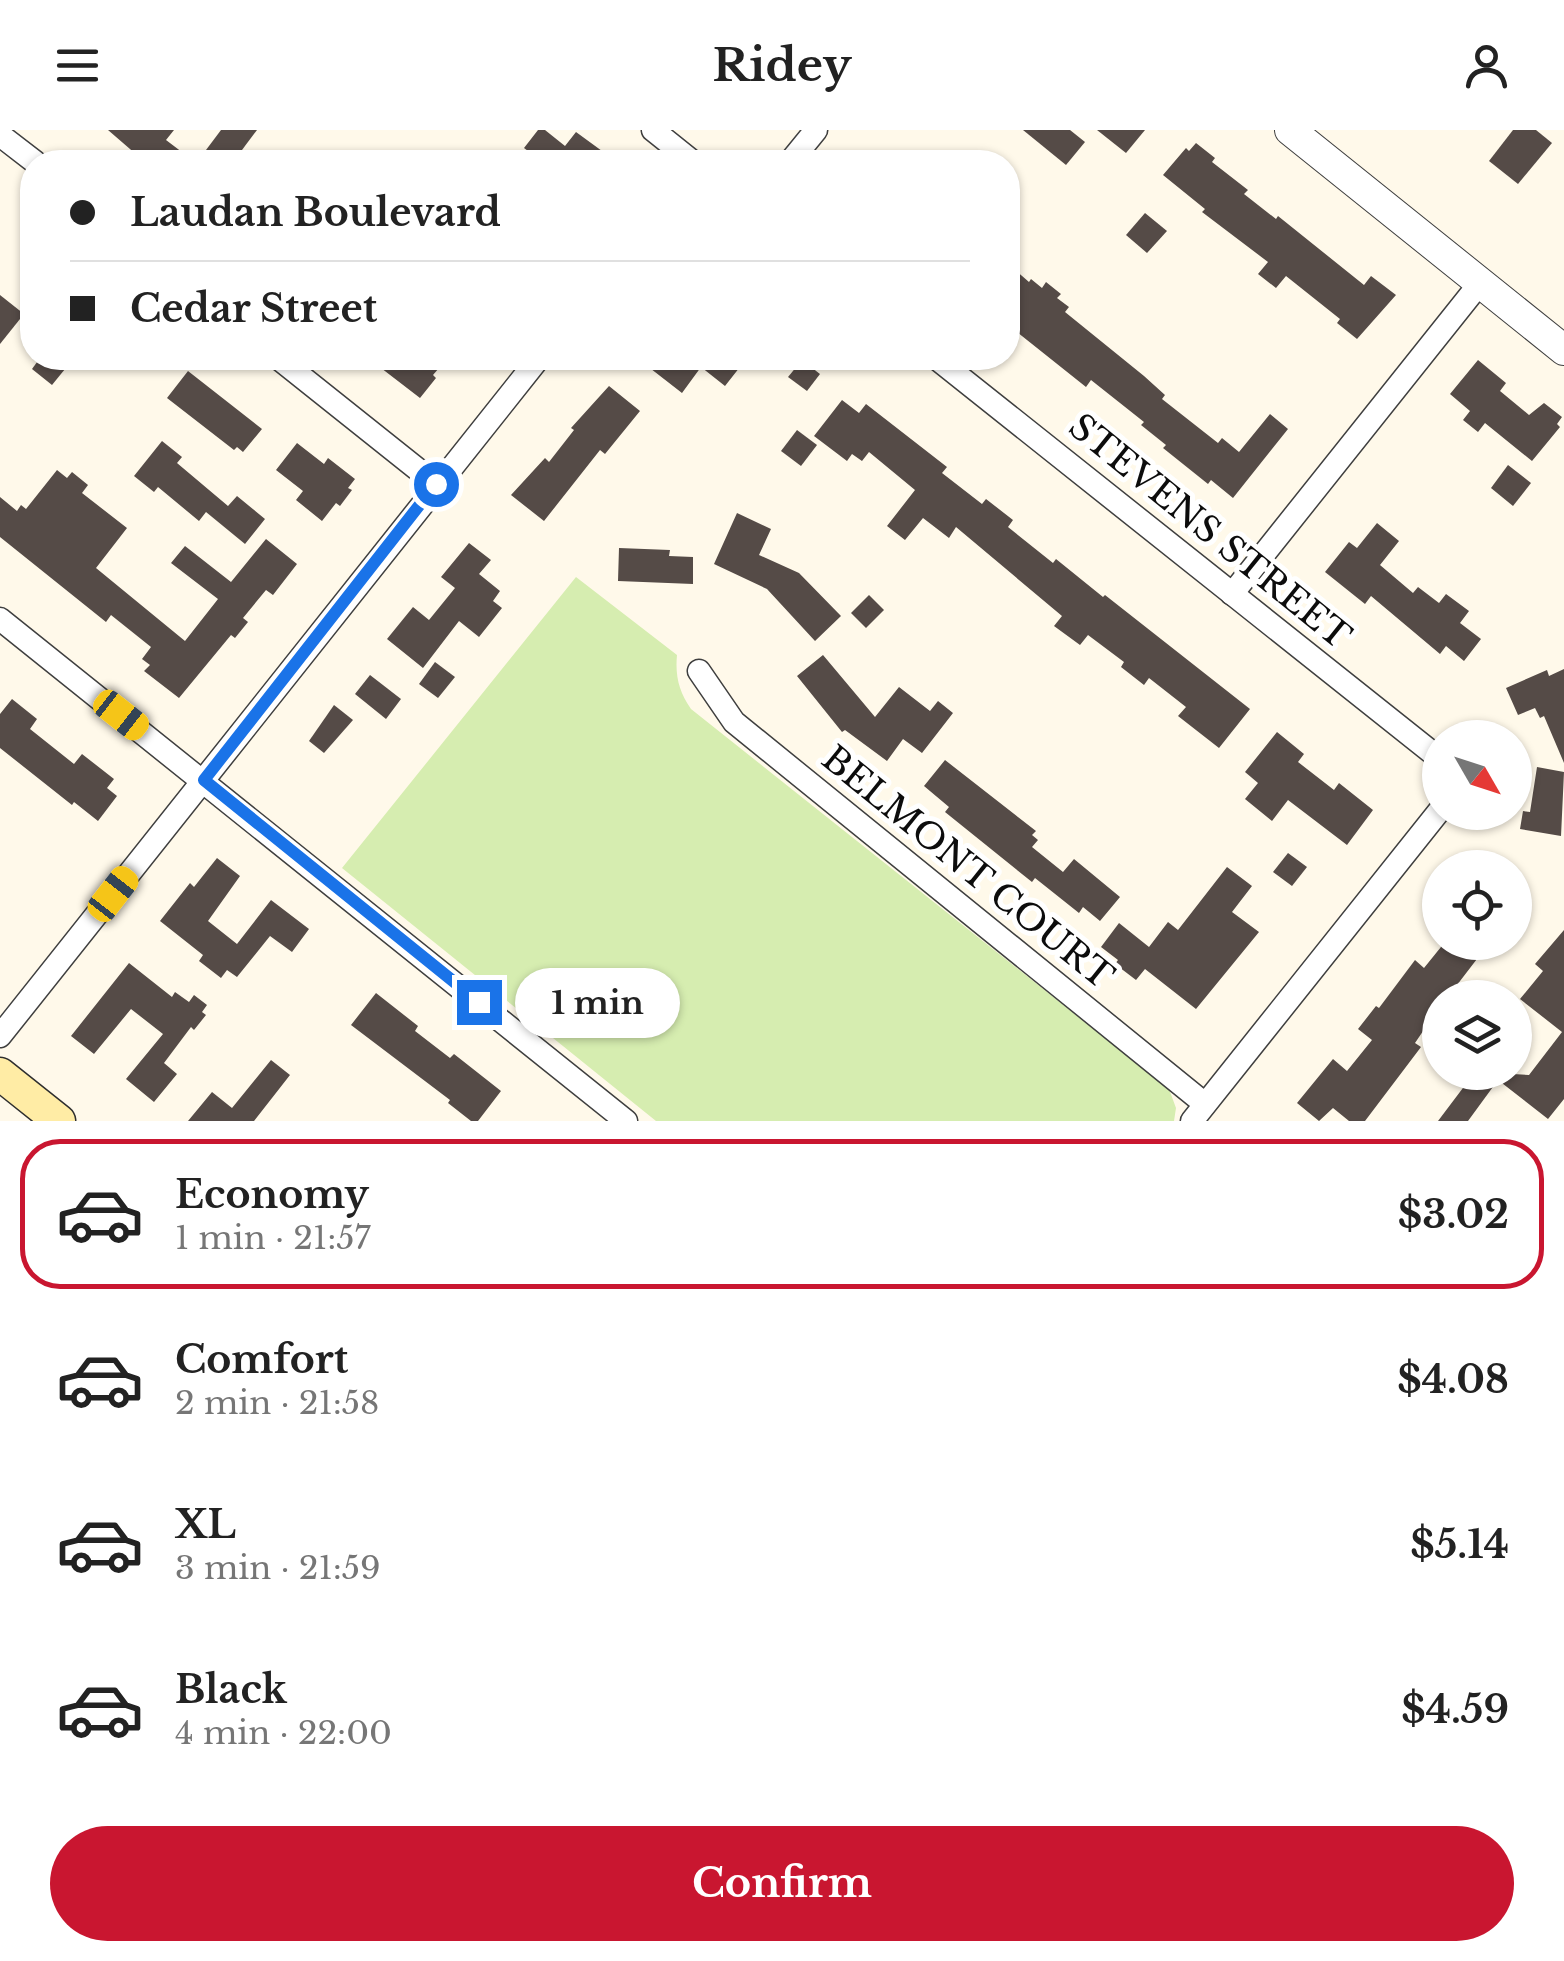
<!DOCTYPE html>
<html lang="en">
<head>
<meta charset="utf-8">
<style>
	:root { --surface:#fff; --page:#f2f2f2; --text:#222; --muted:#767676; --line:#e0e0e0; --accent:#c91630 }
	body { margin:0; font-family:"Libre Baskerville",serif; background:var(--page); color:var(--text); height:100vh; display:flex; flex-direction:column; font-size:38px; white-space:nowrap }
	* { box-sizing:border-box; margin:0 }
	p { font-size:32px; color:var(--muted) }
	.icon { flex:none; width:55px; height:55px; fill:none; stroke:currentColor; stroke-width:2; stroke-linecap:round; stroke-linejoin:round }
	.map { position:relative; height:991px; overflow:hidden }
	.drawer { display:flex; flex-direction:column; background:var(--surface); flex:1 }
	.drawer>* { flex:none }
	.guide { position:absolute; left:20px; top:20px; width:1000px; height:220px; border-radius:40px; box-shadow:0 2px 8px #0004; display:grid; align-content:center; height:220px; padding:0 50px; background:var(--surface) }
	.needle { width:65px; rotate:129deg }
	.controls { position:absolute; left:1422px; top:590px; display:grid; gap:20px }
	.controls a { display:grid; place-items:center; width:110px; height:110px; border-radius:50%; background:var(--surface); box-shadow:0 2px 8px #0004; font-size:50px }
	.end { position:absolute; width:45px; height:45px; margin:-22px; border:12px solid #1a73e8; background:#fff; box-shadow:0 0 0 5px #fff }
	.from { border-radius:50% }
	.bubble { position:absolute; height:70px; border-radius:35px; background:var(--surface); box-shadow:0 2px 8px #0004; font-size:32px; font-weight:700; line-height:70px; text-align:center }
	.car { position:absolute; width:30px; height:60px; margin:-30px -15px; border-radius:12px; box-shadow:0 0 8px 2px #0007; background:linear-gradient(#f5c518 24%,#345 0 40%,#f5c518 0 76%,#345 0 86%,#f5c518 0) }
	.guide b { display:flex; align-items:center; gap:35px; height:95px; font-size:38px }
	.guide b+b { border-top:2px solid var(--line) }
	.guide i { width:25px; height:25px; background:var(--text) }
	ul { padding:18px 0 0; list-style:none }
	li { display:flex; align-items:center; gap:30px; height:150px; margin:0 20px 15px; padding:0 30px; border:5px solid transparent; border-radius:40px }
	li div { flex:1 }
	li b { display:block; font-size:38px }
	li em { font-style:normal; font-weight:700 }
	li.current { border-color:var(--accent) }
	li>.icon { width:90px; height:90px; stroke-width:1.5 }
	.action { display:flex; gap:20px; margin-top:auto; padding:20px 50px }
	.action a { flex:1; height:115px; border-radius:60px; background:var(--accent); color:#fff; font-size:40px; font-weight:700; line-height:115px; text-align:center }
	header { display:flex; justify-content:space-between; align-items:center; height:130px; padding:0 50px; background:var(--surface); font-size:45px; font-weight:700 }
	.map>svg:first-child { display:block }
</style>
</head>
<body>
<header><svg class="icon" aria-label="menu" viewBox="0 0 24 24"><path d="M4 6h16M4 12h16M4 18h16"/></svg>Ridey<svg class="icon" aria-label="person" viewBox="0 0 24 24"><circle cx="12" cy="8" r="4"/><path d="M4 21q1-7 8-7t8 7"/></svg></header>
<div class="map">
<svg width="1564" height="991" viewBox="0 0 1564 991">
	<rect width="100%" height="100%" fill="#fff9ea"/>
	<path fill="#d6edb0" d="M576,447L677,525C675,546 679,562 691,579L1169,959L1176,978L1174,991H656L342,738Z"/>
	<g fill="#554b47">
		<path d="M108,0H174L166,10L195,32H145Z"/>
		<path d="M221,0H257L233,32H197Z"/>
		<path d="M538,0H545L565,16L576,2L602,21L593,32H519L528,21L524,18Z"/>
		<path d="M1023,0H1070L1085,12L1066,35Z"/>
		<path d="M1097,0H1145L1126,23Z"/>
		<path d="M1513,0H1536L1552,13L1518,54L1489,31Z"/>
		<path d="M1196,13L1215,28L1212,32L1248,60L1244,64L1276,89L1278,86L1364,155L1371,146L1396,165L1357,209L1337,193L1340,189L1286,146L1276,158L1258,144L1268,132L1202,82L1205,79L1163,45L1186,18L1189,21Z"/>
		<path d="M1145,83L1167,101L1147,123L1126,105Z"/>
		<path d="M1008,134L1029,152L1031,149L1042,158L1046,152L1061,164L1057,168L1069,177L1065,182L1144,246L1165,265L1162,269L1218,313L1222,308L1239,322L1270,284L1288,299L1233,368L1211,350L1208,354L1163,318L1166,315L1141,295L1144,292L1091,250L1086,257L1008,195Z"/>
		<path d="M0,165L24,184L0,214Z"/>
		<path d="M40,228H74L52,255L32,239Z"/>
		<path d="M368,228H425L439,238L433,245L436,248L420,268Z"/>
		<path d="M637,228H747L725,256L701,237L682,263Z"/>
		<path d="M802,230L820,244L807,261L788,247Z"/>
		<path d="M1478,230L1506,253L1500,261L1529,285L1544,273L1562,287L1557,294L1560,297L1532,331L1485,293L1478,302L1463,290L1470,281L1450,264Z"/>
		<path d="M188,241L262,299L243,322L237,317L234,320L167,268Z"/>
		<path d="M609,256L640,281L605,324L600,320L544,391L511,365L545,328L549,332L574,300L571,298Z"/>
		<path d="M842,270L859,283L866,274L947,337L942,343L982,374L986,369L1013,390L1008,397L1053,433L1056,429L1103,467L1105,465L1250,579L1219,618L1178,586L1186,577L1149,548L1144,555L1121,537L1124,532L1088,505L1080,515L1054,496L1062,486L956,397L949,408L923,388L905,410L887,396L915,360L869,322L862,331L852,324L847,331L814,306Z"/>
		<path d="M797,300L817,315L801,336L781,321Z"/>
		<path d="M162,311L182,327L177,333L228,376L237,366L265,389L245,414L206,382L199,391L158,357L154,362L134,346Z"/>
		<path d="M297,313L324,334L328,328L355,349L348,358L352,360L340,376L336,373L322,391L296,370L303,361L276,340Z"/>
		<path d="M1508,335L1531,353L1513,376L1491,358Z"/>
		<path d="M57,340L67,348L72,342L88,355L82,363L127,398L96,438L185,511L218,469L171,433L185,416L231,452L266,409L297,434L273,465L266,460L243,488L248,492L235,508L231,505L179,568L144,541L150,535L142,529L151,517L111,485L106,492L0,407V367L17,381L21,375L26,379Z"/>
		<path d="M737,383L771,399L759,425L799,443L841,486L815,511L767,459L714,434Z"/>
		<path d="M1377,393L1399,411L1380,435L1413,463L1418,457L1439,473L1446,464L1469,481L1460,493L1481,509L1464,531L1446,516L1440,524L1371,466L1365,474L1325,442L1349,412L1357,418Z"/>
		<path d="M469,413L491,430L479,444L500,461L493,471L502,478L479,507L459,491L423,538L387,509L413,477L429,490L455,458L441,447Z"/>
		<path d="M619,418L670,420L669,426L693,427V454L618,451Z"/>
		<path d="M869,465L884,480L866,498L851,483Z"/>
		<path d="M823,525L875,587L899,557L930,581L938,571L953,583L922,623L903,609L887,631L845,600L842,602L797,546Z"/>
		<path d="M435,532L455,547L438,568L419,554Z"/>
		<path d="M1564,539V633L1544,586L1540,588L1535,578L1518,585L1506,558L1547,540L1549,546Z"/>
		<path d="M370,545L401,569L386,589L355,564Z"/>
		<path d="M12,569L37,589L30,599L74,634L82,624L114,649L107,658L117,666L98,691L74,672L72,675L0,618V584Z"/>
		<path d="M334,575L353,590L324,623L309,611Z"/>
		<path d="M1277,602L1304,624L1298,632L1334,660L1339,653L1373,680L1347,715L1288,670L1272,691L1245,669L1258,653L1245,642Z"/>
		<path d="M945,630L1036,701L1032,705L1038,710L1032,717L1063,742L1074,729L1120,767L1100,791L1083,777L1079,783L1035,748L1032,752L945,682L949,677L924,656Z"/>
		<path d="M1537,637L1564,642L1561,706L1520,699L1523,681L1530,682Z"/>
		<path d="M1288,723L1307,737L1292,756L1273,742Z"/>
		<path d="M217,728L240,746L208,791L237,814L271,770L309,799L292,822L270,806L237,847L227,840L221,848L199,831L203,825L160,791L190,753L194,757Z"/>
		<path d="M1227,737L1252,756L1232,782L1259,802L1196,879L1145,839L1136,850L1115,834L1118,830L1101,817L1119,793L1149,817L1168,792L1178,800Z"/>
		<path d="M1564,800V969L1548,989L1498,950L1468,991H1438L1475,942L1529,945L1562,902L1520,869L1543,841L1535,834Z"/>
		<path d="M1445,812H1490L1447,868H1440V876L1415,913L1421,917L1365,991H1349L1333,978L1319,991L1297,973L1333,929L1347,941L1372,910L1358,899L1376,876L1379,878L1415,830L1424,838Z"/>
		<path d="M129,833L172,867L175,862L189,872L194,865L207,875L202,882L206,885L194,900L191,897L164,933L177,944L154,972L126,949L163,904L131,879L94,924L71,906Z"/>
		<path d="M376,863L418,896L415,901L450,928L454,924L501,961L478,991H471L448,973L450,970L351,895Z"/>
		<path d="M271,930L290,945L254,991H188L212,962L232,978Z"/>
	</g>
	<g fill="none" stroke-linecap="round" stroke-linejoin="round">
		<defs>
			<g id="minor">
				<path d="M653,0L693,32"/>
				<path d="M0,5L35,32"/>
				<path d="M790,32L816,0"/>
				<path d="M278,228L436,354"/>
				<path d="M936,228L1440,629"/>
				<path d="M1232,464L1480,153"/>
				<path d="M0,489L626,991"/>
				<path d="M699,541L734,592L1205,974"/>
				<path d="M0,906L539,228"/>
				<path d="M1192,991L1440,680"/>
			</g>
			<path id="tertiary" d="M1290,0L1564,220"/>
			<path id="secondary" d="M0,944L59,991"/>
		</defs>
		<use href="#minor" stroke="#3f3f3f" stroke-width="25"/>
		<use href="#tertiary" stroke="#3f3f3f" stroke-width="32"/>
		<use href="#secondary" stroke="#2e2e2e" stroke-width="35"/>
		<use href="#minor" stroke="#fff" stroke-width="22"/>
		<use href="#tertiary" stroke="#fff" stroke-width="30"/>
		<use href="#secondary" stroke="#ffeca5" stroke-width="32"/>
	</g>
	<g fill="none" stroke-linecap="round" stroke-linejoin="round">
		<path stroke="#1a73e8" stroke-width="12" d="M436,354L204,650L479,872"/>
	</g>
	<g text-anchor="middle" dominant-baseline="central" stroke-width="10" stroke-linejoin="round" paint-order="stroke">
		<g font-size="35" fill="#0c0c0c" stroke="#fff">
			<text transform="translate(1210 401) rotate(39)">STEVENS STREET</text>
			<text transform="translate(968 737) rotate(39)">BELMONT COURT</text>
		</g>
	</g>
</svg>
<div class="controls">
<a><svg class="needle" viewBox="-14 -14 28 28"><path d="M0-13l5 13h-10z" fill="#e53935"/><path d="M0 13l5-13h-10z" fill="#767676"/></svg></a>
<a><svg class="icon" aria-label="locate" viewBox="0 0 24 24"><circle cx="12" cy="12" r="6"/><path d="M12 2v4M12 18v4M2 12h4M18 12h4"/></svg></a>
<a><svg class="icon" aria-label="layers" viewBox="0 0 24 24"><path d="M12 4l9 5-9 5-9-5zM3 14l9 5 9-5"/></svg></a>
</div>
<i class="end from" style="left:436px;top:354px"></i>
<i class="end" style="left:479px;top:872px"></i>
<div class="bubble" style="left:515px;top:838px;width:165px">1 min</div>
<i class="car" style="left:121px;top:585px;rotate:128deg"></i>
<i class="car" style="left:113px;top:764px;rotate:38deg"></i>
<div class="guide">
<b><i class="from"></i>Laudan Boulevard</b>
<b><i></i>Cedar Street</b>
</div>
</div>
<section class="drawer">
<ul>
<li class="current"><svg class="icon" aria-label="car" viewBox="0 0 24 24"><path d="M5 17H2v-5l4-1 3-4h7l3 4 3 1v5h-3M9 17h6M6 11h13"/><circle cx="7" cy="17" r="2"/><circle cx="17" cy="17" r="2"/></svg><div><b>Economy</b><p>1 min · 21:57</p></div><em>$3.02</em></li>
<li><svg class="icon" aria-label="car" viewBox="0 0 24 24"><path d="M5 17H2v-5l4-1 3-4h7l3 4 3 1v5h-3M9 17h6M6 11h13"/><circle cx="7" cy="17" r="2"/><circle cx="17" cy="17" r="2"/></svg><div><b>Comfort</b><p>2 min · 21:58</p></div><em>$4.08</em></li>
<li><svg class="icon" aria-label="car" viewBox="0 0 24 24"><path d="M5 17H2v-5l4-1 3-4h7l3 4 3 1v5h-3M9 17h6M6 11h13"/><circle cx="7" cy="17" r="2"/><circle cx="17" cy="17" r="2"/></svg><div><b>XL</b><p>3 min · 21:59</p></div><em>$5.14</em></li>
<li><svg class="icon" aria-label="car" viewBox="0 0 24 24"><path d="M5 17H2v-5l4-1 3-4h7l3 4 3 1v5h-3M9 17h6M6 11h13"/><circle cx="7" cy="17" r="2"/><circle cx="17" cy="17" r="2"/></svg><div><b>Black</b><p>4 min · 22:00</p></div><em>$4.59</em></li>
</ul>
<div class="action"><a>Confirm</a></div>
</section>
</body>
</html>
